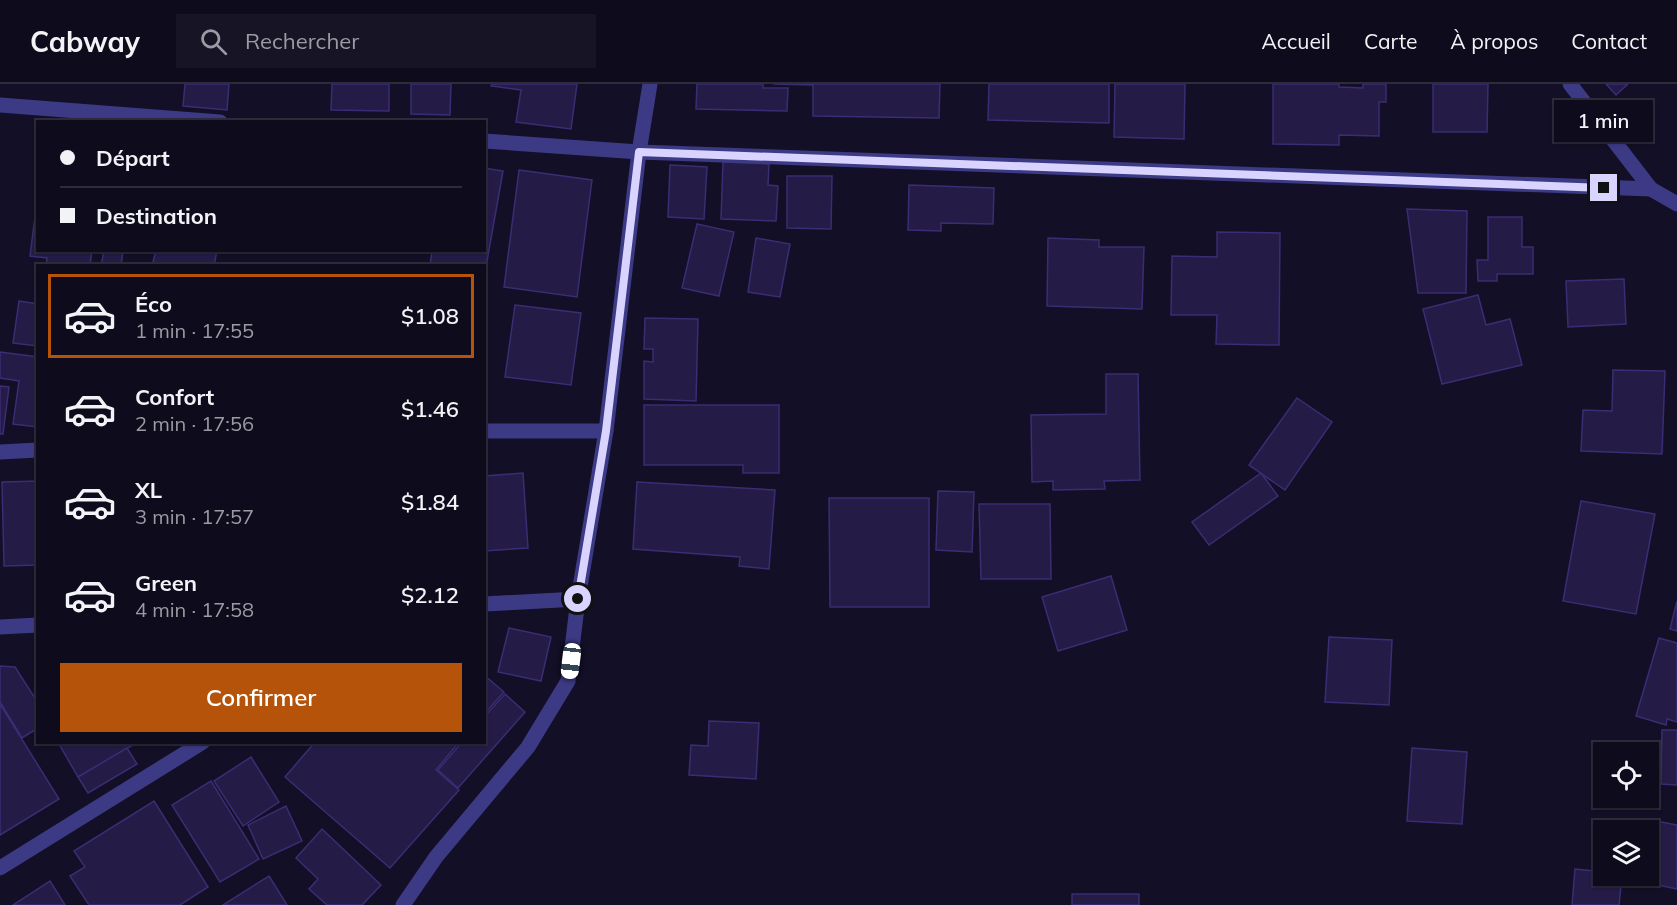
<!DOCTYPE html>
<html lang="fr">
<head>
<meta charset="utf-8">
<style>
	:root { --surface:#0e0b1c; --page:#171425; --text:#f1f3f6; --muted:#9b9ba3; --line:#2e2b3b; --accent:#b45309 }
	body { margin:0; font-family:Mulish,sans-serif; background:var(--page); color:var(--text); height:100vh; display:flex; flex-direction:column; font-size:22px; white-space:nowrap }
	* { box-sizing:border-box; margin:0 }
	p { font-size:20px; color:var(--muted) }
	.icon { flex:none; width:33px; height:33px; fill:none; stroke:currentColor; stroke-width:2; stroke-linecap:round; stroke-linejoin:round }
	.map { position:relative; flex:1; overflow:hidden }
	.sheet { position:absolute; left:36px; top:180px; width:450px; height:480px; display:flex; flex-direction:column; background:var(--surface); border-radius:0px; box-shadow:0 2px 4px #0004,0 0 0 2px var(--line) }
	.sheet>* { flex:none }
	.guide { position:absolute; left:36px; top:36px; width:450px; height:132px; border-radius:0px; box-shadow:0 2px 4px #0004,0 0 0 2px var(--line); display:grid; align-content:center; height:132px; padding:0 24px; background:var(--surface) }
	.tools { position:absolute; left:1593px; top:658px; display:grid; gap:12px }
	.tools a { display:grid; place-items:center; width:66px; height:66px; border-radius:0px; background:var(--surface); box-shadow:0 2px 4px #0004,0 0 0 2px var(--line); font-size:30px }
	.end { position:absolute; width:27px; height:27px; margin:-14px; border:8px solid #d9d4ff; background:#111; box-shadow:0 0 0 3px #111 }
	.from { border-radius:50% }
	.bubble { position:absolute; height:42px; border-radius:0px; background:var(--surface); box-shadow:0 2px 4px #0004,0 0 0 2px var(--line); font-size:20px; font-weight:600; line-height:42px; text-align:center }
	.car { position:absolute; width:18px; height:36px; margin:-18px -9px; border-radius:8px; box-shadow:0 0 4px 2px #0007; background:linear-gradient(#fff 24%,#345 0 40%,#fff 0 76%,#345 0 86%,#fff 0) }
	.guide b { display:flex; align-items:center; gap:21px; height:57px; font-size:22px }
	.guide b+b { border-top:2px solid var(--line) }
	.guide i { width:15px; height:15px; background:var(--text) }
	ul { padding:10px 0 0; list-style:none }
	li { display:flex; align-items:center; gap:18px; height:84px; margin:0 12px 9px; padding:0 12px; border:3px solid transparent; border-radius:0px }
	li div { flex:1 }
	li b { display:block; font-size:22px }
	li em { font-style:normal; font-weight:600 }
	li.active { border-color:var(--accent) }
	li>.icon { width:54px; height:54px; stroke-width:1.5 }
	.action { display:flex; gap:12px; margin-top:auto; padding:12px 24px }
	.action a { flex:1; height:69px; border-radius:0px; background:var(--accent); color:#fff; font-size:24px; font-weight:600; line-height:69px; text-align:center }
	header { display:flex; align-items:center; gap:36px; box-sizing:border-box; height:84px; padding:0 30px; background:var(--surface); border-bottom:2px solid var(--line) }
	header strong { font-size:28px }
	nav { display:flex; gap:33px; margin-inline-start:auto; font-size:21px }
	.search { width:420px; height:54px; background:var(--page); display:flex; align-items:center; gap:15px; box-sizing:border-box; padding:0 21px; border-radius:0px; color:var(--muted); font-size:22px }
	.map>svg:first-child { display:block }
</style>
</head>
<body>
<header>
<strong>Cabway</strong>
<div class="search"><svg class="icon" aria-label="search" viewBox="0 0 24 24"><circle cx="10" cy="10" r="6"/><path d="M15 15l6 6"/></svg>Rechercher</div>
<nav><a>Accueil</a><a>Carte</a><a>À propos</a><a>Contact</a></nav>
</header>
<div class="map">
<svg width="1677" height="821" viewBox="0 0 1677 821">
	<rect width="100%" height="100%" fill="#130f26"/>
	<g fill="#241b47" stroke="#3b2d73" stroke-width="1.5">
		<path d="M185,0H229L227,26L183,22Z"/>
		<path d="M332,0H389V27L331,26Z"/>
		<path d="M411,0H451L450,31L411,30Z"/>
		<path d="M492,0H577L571,45L516,38L521,6L491,2Z"/>
		<path d="M697,0H763V4H788L787,27L696,25Z"/>
		<path d="M773,0H940L939,34L813,32V1Z"/>
		<path d="M989,0H1109V39L988,36Z"/>
		<path d="M1115,0H1185L1184,55L1114,53Z"/>
		<path d="M1273,0H1339V3L1363,4V0H1386V18H1379V52L1339,51V61L1273,60Z"/>
		<path d="M1433,0H1488L1487,48H1433Z"/>
		<path d="M1606,0H1628L1616,11Z"/>
		<path d="M723,78L769,80L768,101L778,102L776,137L721,135Z"/>
		<path d="M670,81L707,83L704,135L668,133Z"/>
		<path d="M484,84L503,87L484,194V182H430L432,166H484Z"/>
		<path d="M519,86L592,96L577,213L504,203Z"/>
		<path d="M787,92H832L831,145L787,144Z"/>
		<path d="M909,101L994,104L993,140L941,139V147L908,146Z"/>
		<path d="M37,117L38,166H92L90,182H46L47,174L30,172Z"/>
		<path d="M1407,125L1467,127L1466,209H1418Z"/>
		<path d="M1488,133H1522V163H1533V190H1497V197H1478L1477,176H1488Z"/>
		<path d="M697,140L734,148L719,212L682,204Z"/>
		<path d="M1217,148L1280,149L1279,261L1216,260L1217,231H1171L1172,172L1217,173Z"/>
		<path d="M756,154L790,160L780,213L748,208Z"/>
		<path d="M1048,154L1099,156V163H1144L1142,225L1047,222Z"/>
		<path d="M104,166H123L121,182H101Z"/>
		<path d="M156,166H217L214,182H152Z"/>
		<path d="M1624,195L1626,240L1568,243L1566,197Z"/>
		<path d="M1478,211L1486,241L1510,235L1522,281L1442,300L1423,225Z"/>
		<path d="M19,217L38,220V262L13,259Z"/>
		<path d="M515,221L581,229L571,301L505,293Z"/>
		<path d="M645,234L698,235L696,317L644,315V277L653,278V265H644Z"/>
		<path d="M0,268L38,273V343L13,340L19,297L0,294Z"/>
		<path d="M1613,286L1665,287L1662,370L1581,367L1583,326L1612,327Z"/>
		<path d="M1106,290H1138L1140,396L1104,397L1105,405L1053,406V397L1032,398L1031,331L1106,330Z"/>
		<path d="M0,302L9,303L3,350H0Z"/>
		<path d="M1297,314L1332,338L1285,406L1249,381Z"/>
		<path d="M644,321H779V389H743V381H644Z"/>
		<path d="M523,389L528,464L484,467V392Z"/>
		<path d="M1261,389L1278,412L1209,461L1192,438Z"/>
		<path d="M38,397V481L4,482L2,398Z"/>
		<path d="M637,398L775,406L769,485L739,482L740,473L633,465Z"/>
		<path d="M938,407L974,408L972,468L936,466Z"/>
		<path d="M829,414H929V523H830Z"/>
		<path d="M1581,417L1655,430L1636,530L1563,517Z"/>
		<path d="M979,420H1050L1051,495H981Z"/>
		<path d="M1111,492L1127,546L1058,567L1042,513Z"/>
		<path d="M1677,517V547L1670,545Z"/>
		<path d="M509,544L551,553L541,597L498,588Z"/>
		<path d="M1329,553L1392,556L1389,621L1325,618Z"/>
		<path d="M1659,554L1677,559V638L1667,635L1666,641L1636,632Z"/>
		<path d="M0,582L15,583L38,619V644L22,654L0,618Z"/>
		<path d="M484,591L504,608L484,630Z"/>
		<path d="M505,610L525,628L458,704L438,686L462,658H484V633Z"/>
		<path d="M0,620L59,715L0,751Z"/>
		<path d="M709,637L759,639L756,695L689,691L691,661L708,662Z"/>
		<path d="M1662,646H1677V701L1661,700Z"/>
		<path d="M62,658H138L78,693L59,660Z"/>
		<path d="M315,658H459L436,686L459,706L390,784L285,693Z"/>
		<path d="M127,664L137,680L88,709L78,693Z"/>
		<path d="M1412,664L1467,668L1462,740L1407,737Z"/>
		<path d="M251,673L279,718L243,742L214,697Z"/>
		<path d="M211,697L259,775L220,798L172,721Z"/>
		<path d="M154,717L208,803L180,821H89L70,792L85,783L74,767Z"/>
		<path d="M286,722L302,757L263,775L248,741Z"/>
		<path d="M1651,736L1677,741V805L1638,797L1639,792H1648V747Z"/>
		<path d="M322,745L381,801L362,821H327L309,805L318,795L296,774Z"/>
		<path d="M1575,785L1604,788V792H1622L1619,821H1572Z"/>
		<path d="M269,792L287,821H223Z"/>
		<path d="M50,797L65,821H13Z"/>
		<rect x="1072" y="810" width="67" height="11"/>
	</g>
	<g fill="none" stroke-linecap="round" stroke-linejoin="round">
		<g stroke="#3d3a85" stroke-width="15">
			<path d="M1570,0L1651,105L1677,120"/>
			<path d="M0,21L220,38"/>
			<path d="M484,57L639,68L1651,105"/>
			<path d="M484,347H606"/>
			<path d="M0,368L38,366"/>
			<path d="M484,520L578,515"/>
			<path d="M0,543L38,541"/>
			<path d="M0,784L203,658"/>
			<path d="M403,821L436,773L528,663L568,597L578,515L606,347L639,68L650,0"/>
		</g>
	</g>
	<g fill="none" stroke-linecap="round" stroke-linejoin="round">
		<path stroke="#d9d4ff" stroke-width="8" d="M578,515L606,347L639,68L1604,104"/>
	</g>
</svg>
<div class="tools">
<a><svg class="icon" aria-label="locate" viewBox="0 0 24 24"><circle cx="12" cy="12" r="6"/><path d="M12 2v4M12 18v4M2 12h4M18 12h4"/></svg></a>
<a><svg class="icon" aria-label="layers" viewBox="0 0 24 24"><path d="M12 4l9 5-9 5-9-5zM3 14l9 5 9-5"/></svg></a>
</div>
<i class="end from" style="left:578px;top:515px"></i>
<i class="end" style="left:1604px;top:104px"></i>
<div class="bubble" style="left:1554px;top:16px;width:99px">1 min</div>
<i class="car" style="left:571px;top:577px;rotate:187deg"></i>
<div class="guide">
<b><i class="from"></i>Départ</b>
<b><i></i>Destination</b>
</div>
<section class="sheet">
<ul>
<li class="active"><svg class="icon" aria-label="car" viewBox="0 0 24 24"><path d="M5 17H2v-5l4-1 3-4h7l3 4 3 1v5h-3M9 17h6M6 11h13"/><circle cx="7" cy="17" r="2"/><circle cx="17" cy="17" r="2"/></svg><div><b>Éco</b><p>1 min · 17:55</p></div><em>$1.08</em></li>
<li><svg class="icon" aria-label="car" viewBox="0 0 24 24"><path d="M5 17H2v-5l4-1 3-4h7l3 4 3 1v5h-3M9 17h6M6 11h13"/><circle cx="7" cy="17" r="2"/><circle cx="17" cy="17" r="2"/></svg><div><b>Confort</b><p>2 min · 17:56</p></div><em>$1.46</em></li>
<li><svg class="icon" aria-label="car" viewBox="0 0 24 24"><path d="M5 17H2v-5l4-1 3-4h7l3 4 3 1v5h-3M9 17h6M6 11h13"/><circle cx="7" cy="17" r="2"/><circle cx="17" cy="17" r="2"/></svg><div><b>XL</b><p>3 min · 17:57</p></div><em>$1.84</em></li>
<li><svg class="icon" aria-label="car" viewBox="0 0 24 24"><path d="M5 17H2v-5l4-1 3-4h7l3 4 3 1v5h-3M9 17h6M6 11h13"/><circle cx="7" cy="17" r="2"/><circle cx="17" cy="17" r="2"/></svg><div><b>Green</b><p>4 min · 17:58</p></div><em>$2.12</em></li>
</ul>
<div class="action"><a>Confirmer</a></div>
</section>
</div>
</body>
</html>
